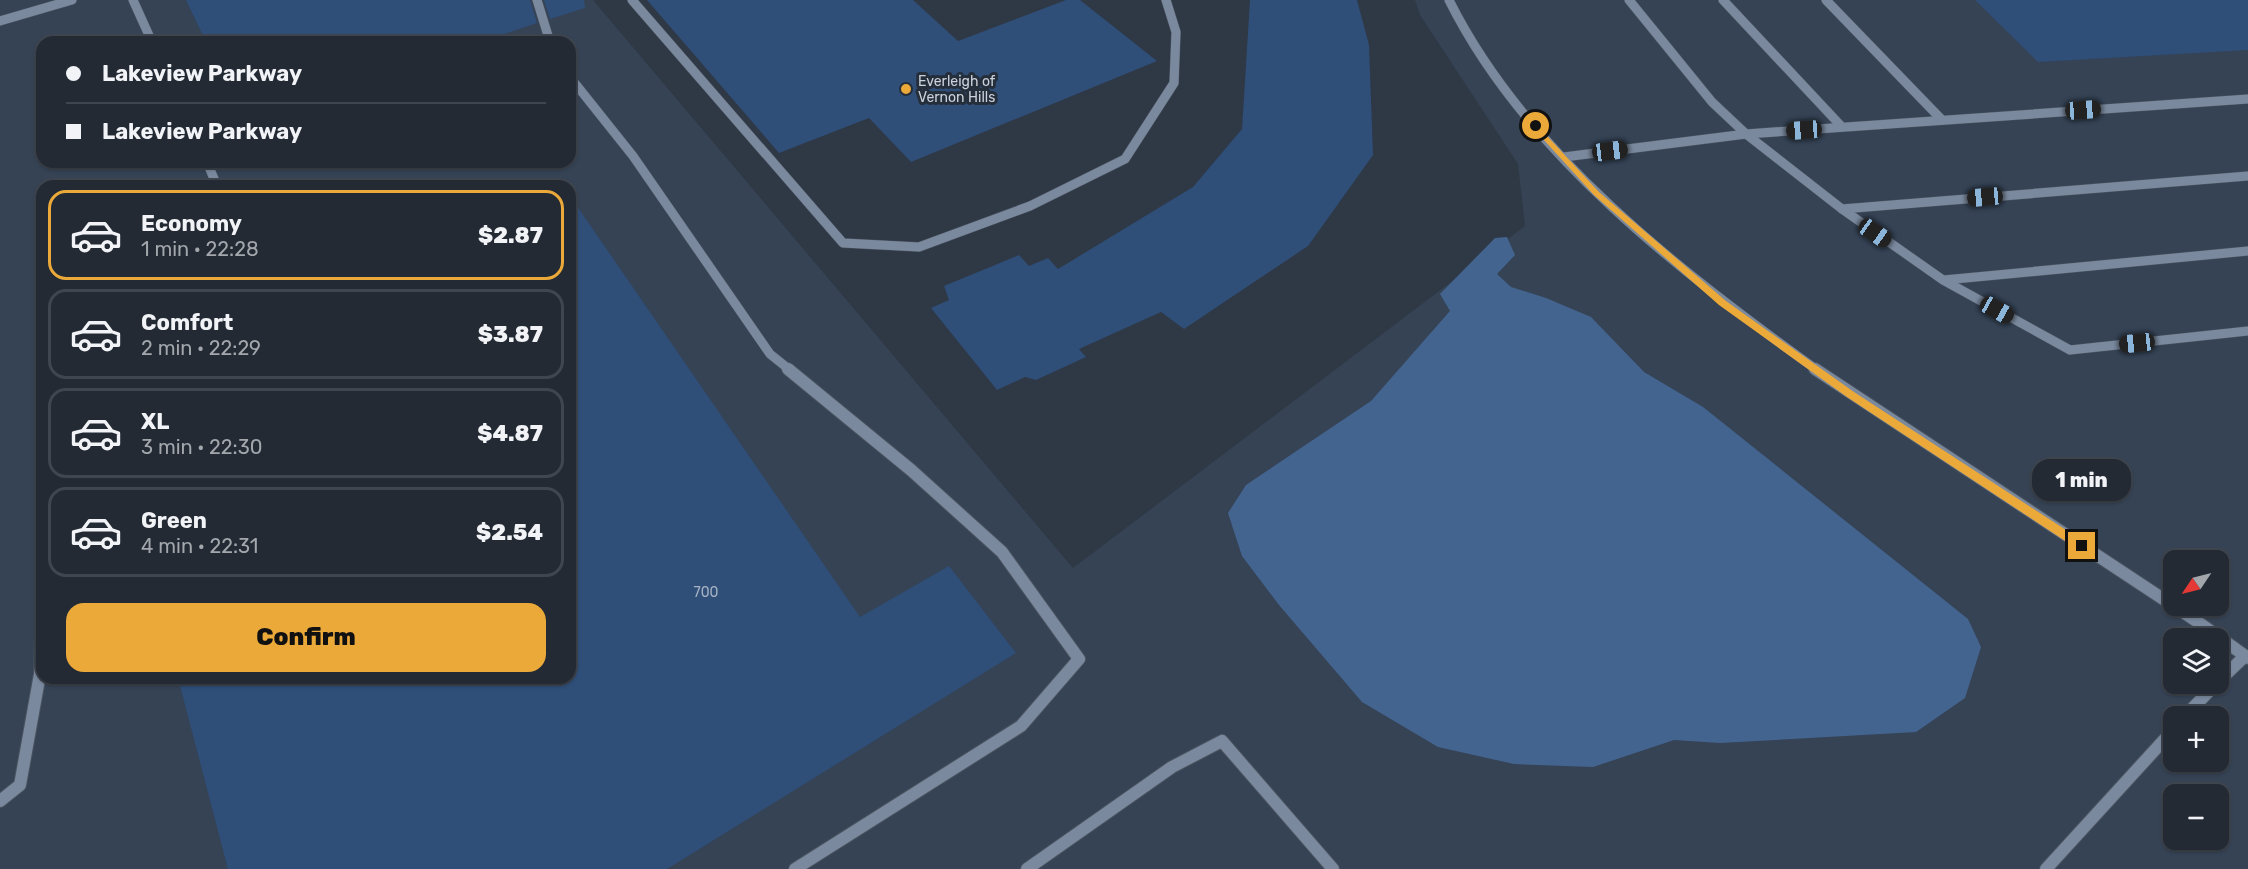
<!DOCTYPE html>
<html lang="en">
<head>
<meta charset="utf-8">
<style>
	:root { --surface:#232a34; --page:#2f3640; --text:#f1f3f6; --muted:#a3a7ac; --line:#40464f; --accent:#eba93a }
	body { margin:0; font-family:Rubik,sans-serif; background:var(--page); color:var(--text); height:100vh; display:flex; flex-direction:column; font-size:22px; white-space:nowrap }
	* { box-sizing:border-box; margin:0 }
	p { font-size:20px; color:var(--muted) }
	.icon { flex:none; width:33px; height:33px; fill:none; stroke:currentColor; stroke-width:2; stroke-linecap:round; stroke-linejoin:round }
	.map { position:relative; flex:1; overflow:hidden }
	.panel { position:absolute; left:36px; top:180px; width:540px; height:504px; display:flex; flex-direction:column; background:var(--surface); border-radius:18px; box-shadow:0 2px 4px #0004,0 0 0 2px var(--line) }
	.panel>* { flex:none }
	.banner { position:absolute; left:36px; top:36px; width:540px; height:132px; border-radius:18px; box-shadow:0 2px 4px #0004,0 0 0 2px var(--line); display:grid; align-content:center; height:132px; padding:0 30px; background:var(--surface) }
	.needle { width:39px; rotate:235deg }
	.fabs { position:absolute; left:2163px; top:550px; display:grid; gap:12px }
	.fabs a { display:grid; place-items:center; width:66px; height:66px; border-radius:12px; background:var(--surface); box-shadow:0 2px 4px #0004,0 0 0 2px var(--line); font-size:30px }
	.end { position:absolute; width:27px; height:27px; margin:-14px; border:8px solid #eba93a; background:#111; box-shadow:0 0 0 3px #111 }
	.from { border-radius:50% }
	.bubble { position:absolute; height:42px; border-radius:18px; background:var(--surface); box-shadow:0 2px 4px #0004,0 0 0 2px var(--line); font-size:20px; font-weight:800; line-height:42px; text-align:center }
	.car { position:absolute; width:18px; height:36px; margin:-18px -9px; border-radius:8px; box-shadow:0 0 4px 2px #0007; background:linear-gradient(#222 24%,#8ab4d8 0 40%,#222 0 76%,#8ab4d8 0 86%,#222 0) }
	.banner b { display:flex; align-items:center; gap:21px; height:57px; font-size:22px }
	.banner b+b { border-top:2px solid var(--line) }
	.banner i { width:15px; height:15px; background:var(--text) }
	ul { padding:10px 0 0; list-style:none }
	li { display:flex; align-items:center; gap:18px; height:90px; margin:0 12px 9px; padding:0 18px; border:3px solid var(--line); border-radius:18px }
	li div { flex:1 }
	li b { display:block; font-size:22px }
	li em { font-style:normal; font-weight:800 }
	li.active { border-color:var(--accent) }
	li>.icon { width:54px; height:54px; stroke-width:1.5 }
	.button { display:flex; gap:12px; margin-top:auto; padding:12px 30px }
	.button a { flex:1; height:69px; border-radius:18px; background:var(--accent); color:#111; font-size:24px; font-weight:800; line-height:69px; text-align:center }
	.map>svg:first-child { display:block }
</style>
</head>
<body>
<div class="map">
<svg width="2248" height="869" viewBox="0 0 2248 869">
	<rect width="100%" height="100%" fill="#2f3845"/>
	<path fill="#354355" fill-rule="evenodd" d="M0,0H593L1073,568L1525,226L1518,164L1420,15L1415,0H2248V869H0ZM42,42H570V162H42ZM42,186H570V678H42ZM2174,561H2218V606H2174ZM2174,639H2218V684H2174ZM2174,717H2218V762H2174ZM2174,795H2218V840H2174Z"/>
	<path fill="#446490" d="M1507,237L1515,255L1497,274L1511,287L1546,298L1591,317L1644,372L1703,407L1968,619L1981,647L1965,698L1916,732L1720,743L1674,740L1593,767L1514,764L1438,747L1362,702L1279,605L1242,556L1228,513L1246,485L1371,401L1450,311L1440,294L1495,238Z"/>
	<g fill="#2f4e78">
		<path d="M186,0H530L537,23L480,42H206Z"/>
		<path d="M544,0H584L585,8L550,19Z"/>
		<path d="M647,0H913L958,41L1066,0H1080L1157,61L911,162L869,118L779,153Z"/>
		<path d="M1250,0H1357L1369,45L1373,155L1308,246L1184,329L1161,312L1079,349L1086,357L1036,380L1025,377L997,390L931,308L949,300L944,286L1019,255L1029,266L1048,258L1058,269L1193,187L1242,129Z"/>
		<path d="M1975,0H2248V50L2038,62Z"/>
		<path d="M570,196L860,617L949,566L1016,653L667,869H228L178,678H570Z"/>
	</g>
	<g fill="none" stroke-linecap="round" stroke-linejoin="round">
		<defs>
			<g id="minor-far1">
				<path d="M133,0L152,42"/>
				<path d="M537,0L550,42"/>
				<path d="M632,0L843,243L919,247L1030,206L1125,159L1174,83L1176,32L1166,0"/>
				<path d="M1449,0C1525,153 1681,272 1817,370"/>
				<path d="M1629,0L1712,102L1746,134L2248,99"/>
				<path d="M1723,0L1842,127"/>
				<path d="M1826,0L1942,120"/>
				<path d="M0,21L72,0"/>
				<path d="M570,77L633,156L770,354L790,370"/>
				<path d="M1564,157L1746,134L1842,209L2248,176"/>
				<path d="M207,162L217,186"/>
				<path d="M1842,209L1943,280L2070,350L2248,331"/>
				<path d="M1944,280L2248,251"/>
			</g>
			<g id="minor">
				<path d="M788,369L911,470L1002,552L1079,659L1021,726L795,869"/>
				<path d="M1815,369L2198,622L2248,658"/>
				<path d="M2218,682L2245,656"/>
				<path d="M2184,717L2216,684"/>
				<path d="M0,801L20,785L40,674L42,595"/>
				<path d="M1027,869L1172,767L1222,741L1333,869"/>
				<path d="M2046,869L2174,729"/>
			</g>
		</defs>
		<use href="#minor-far1" stroke="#4b5460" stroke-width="10"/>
		<use href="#minor" stroke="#4b5460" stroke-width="14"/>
		<use href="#minor-far1" stroke="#7a899e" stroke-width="9"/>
		<use href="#minor" stroke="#7a899e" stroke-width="12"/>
	</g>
	<path fill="#eba93a" d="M1536,124L1599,192L1726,301L1854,392L2086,543V550H2079L1847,397L1719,305L1594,195L1533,128L1532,126Z"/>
	<circle fill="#eba93a" stroke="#252e3b" stroke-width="2" cx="906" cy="89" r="6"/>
	<g text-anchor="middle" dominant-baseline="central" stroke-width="6" stroke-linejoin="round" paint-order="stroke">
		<g font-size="14" fill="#ccd2db" stroke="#252e3b" text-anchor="start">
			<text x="918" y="81">Everleigh of<tspan x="918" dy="16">Vernon Hills</tspan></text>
		</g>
		<g font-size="14" fill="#a5b1c2">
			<text x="706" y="592">700</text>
		</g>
	</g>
</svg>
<div class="fabs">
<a><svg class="needle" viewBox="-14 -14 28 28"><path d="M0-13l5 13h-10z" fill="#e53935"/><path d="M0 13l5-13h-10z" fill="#a3a7ac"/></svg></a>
<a><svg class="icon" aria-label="layers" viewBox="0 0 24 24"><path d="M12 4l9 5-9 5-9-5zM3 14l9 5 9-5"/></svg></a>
<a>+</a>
<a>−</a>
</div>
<i class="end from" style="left:1536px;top:126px"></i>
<i class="end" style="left:2082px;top:546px"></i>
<div class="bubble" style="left:2032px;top:459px;width:99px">1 min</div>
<i class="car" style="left:2083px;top:110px;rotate:86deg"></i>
<i class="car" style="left:1804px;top:130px;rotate:266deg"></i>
<i class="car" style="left:1610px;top:151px;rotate:83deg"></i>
<i class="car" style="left:1985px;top:197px;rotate:265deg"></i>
<i class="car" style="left:1875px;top:233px;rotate:125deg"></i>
<i class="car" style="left:1997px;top:310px;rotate:119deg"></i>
<i class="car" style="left:2137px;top:343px;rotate:264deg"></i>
<div class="banner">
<b><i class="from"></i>Lakeview Parkway</b>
<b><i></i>Lakeview Parkway</b>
</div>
<section class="panel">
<ul>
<li class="active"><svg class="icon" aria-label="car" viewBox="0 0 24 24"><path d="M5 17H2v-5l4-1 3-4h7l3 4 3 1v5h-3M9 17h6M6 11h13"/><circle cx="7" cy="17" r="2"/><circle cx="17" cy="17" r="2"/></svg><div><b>Economy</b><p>1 min · 22:28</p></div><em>$2.87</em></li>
<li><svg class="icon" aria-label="car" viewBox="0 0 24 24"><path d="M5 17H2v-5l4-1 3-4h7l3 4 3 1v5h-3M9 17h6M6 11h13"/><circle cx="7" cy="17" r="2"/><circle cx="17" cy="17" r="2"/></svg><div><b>Comfort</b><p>2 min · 22:29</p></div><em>$3.87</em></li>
<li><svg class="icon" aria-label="car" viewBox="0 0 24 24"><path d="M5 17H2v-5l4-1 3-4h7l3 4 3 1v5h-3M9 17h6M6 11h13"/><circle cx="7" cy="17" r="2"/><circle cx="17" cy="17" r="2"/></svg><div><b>XL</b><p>3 min · 22:30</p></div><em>$4.87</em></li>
<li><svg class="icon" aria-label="car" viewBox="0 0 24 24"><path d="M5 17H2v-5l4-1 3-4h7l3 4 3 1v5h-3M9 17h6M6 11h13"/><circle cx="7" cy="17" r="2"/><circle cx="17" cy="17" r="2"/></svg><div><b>Green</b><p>4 min · 22:31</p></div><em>$2.54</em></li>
</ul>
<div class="button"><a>Confirm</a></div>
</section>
</div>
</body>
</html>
